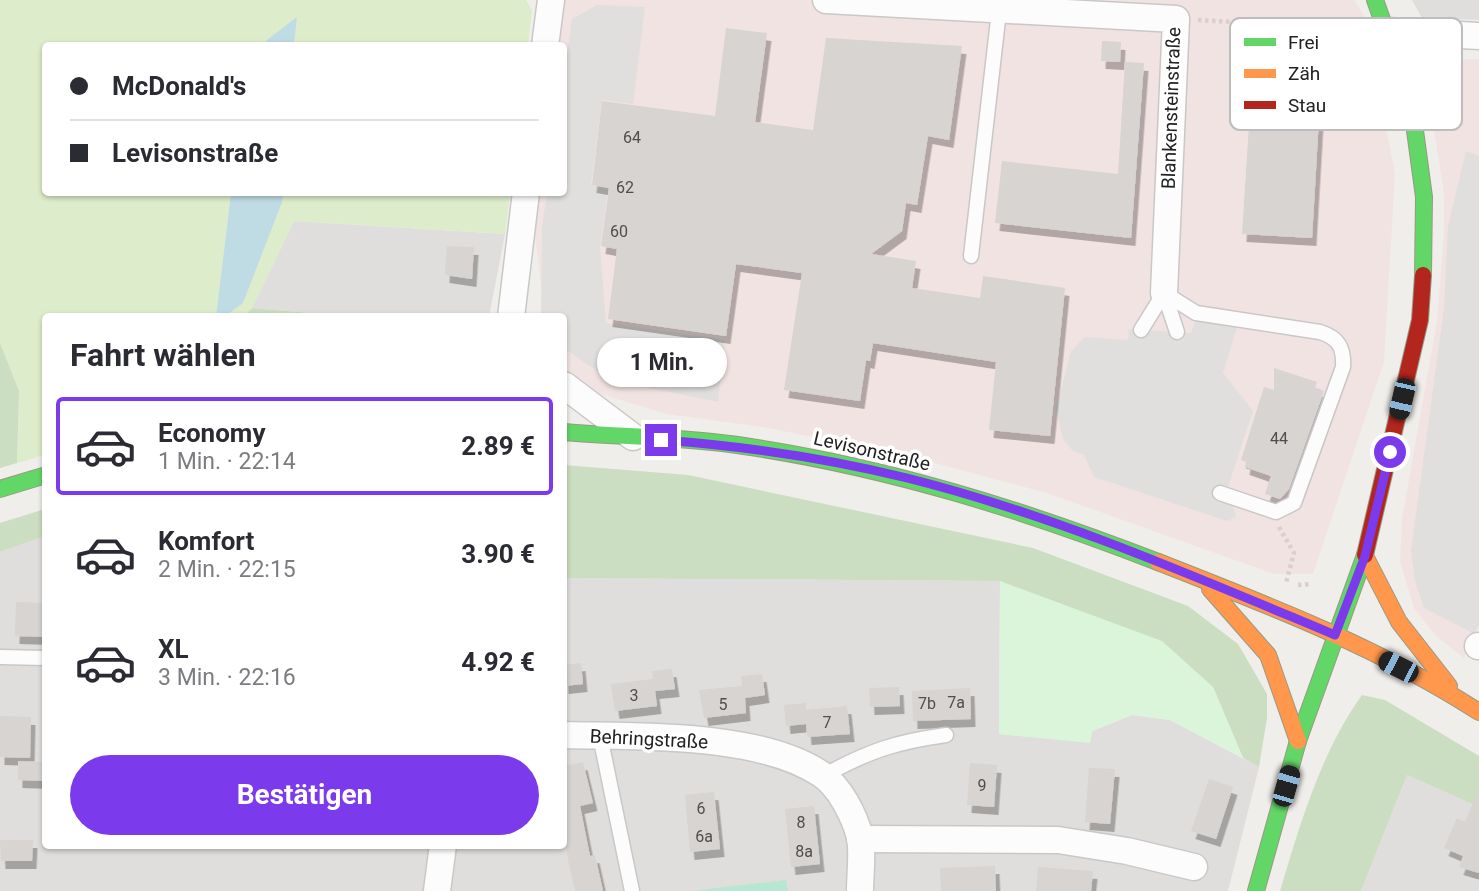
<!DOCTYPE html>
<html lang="de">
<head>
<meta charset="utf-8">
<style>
	:root { --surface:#fff; --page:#f2f2f3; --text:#2b2b33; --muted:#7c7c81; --line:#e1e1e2; --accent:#7c3aed }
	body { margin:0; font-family:Roboto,sans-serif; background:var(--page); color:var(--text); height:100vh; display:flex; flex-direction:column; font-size:26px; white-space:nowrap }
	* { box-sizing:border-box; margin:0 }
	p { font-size:23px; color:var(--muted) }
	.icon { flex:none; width:38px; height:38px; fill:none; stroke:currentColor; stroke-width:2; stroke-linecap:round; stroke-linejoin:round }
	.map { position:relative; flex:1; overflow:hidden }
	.panel { position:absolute; left:42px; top:313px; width:525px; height:536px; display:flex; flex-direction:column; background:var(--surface); border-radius:7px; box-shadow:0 2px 5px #0004 }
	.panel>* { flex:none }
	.hud { position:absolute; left:42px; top:42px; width:525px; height:154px; border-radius:7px; box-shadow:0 2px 5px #0004; display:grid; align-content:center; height:154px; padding:0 28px; background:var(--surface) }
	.end { position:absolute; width:32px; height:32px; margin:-16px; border:9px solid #7c3aed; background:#fff; box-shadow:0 0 0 4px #fff }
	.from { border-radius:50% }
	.bubble { position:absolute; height:49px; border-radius:24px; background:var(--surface); box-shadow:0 2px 5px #0004; font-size:23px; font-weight:700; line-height:49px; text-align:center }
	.car { position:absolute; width:21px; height:42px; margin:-21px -10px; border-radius:9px; box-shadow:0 0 5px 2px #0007; background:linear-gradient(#222 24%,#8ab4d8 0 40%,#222 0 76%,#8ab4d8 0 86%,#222 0) }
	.hud b { display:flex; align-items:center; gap:24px; height:66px; font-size:26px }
	.hud b+b { border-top:2px solid var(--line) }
	.hud i { width:18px; height:18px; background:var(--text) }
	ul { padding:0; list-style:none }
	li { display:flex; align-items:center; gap:21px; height:98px; margin:0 14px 10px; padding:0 14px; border:4px solid transparent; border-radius:7px }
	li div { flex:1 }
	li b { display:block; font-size:26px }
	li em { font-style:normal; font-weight:700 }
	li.current { border-color:var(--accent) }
	li>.icon { width:63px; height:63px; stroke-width:1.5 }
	h2 { padding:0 28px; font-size:32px; line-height:84px }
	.action { display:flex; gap:14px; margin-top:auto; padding:14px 28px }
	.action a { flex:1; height:80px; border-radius:42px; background:var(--accent); color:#fff; font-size:28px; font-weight:700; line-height:80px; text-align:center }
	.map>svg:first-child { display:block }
</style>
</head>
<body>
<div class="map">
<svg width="1479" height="891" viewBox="0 0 1479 891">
	<defs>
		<filter id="shadow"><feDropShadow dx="4.5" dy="8" stdDeviation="0" flood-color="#0004"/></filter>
	</defs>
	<rect width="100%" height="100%" fill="#f0eeeb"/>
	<g fill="#dfdedc">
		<path d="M1412,0H1479V20L1422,18Z"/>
		<path d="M294,221L505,234L489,317H358L252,308Z"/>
		<path d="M45,536L46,845H564V578L1000,581L999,734L1090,742L1092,731L1132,715L1170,720L1259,767L1228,891H0V552Z"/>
		<path d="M1407,775L1479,807V891H1361Z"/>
	</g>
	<g fill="#f1e3e1">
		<path d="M559,0H1354L1365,17L1395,174L1384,362L1313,574H1274L1047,493L909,456L763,427L667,414L577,387L564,376V317H545L534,227L538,193L564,192V46L555,45Z"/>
		<path d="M1479,59V625L1464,658L1435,635L1414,608L1400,561L1402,519L1437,321L1444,234V194L1427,83L1429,74L1444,60Z"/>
	</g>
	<g fill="#ddeccb">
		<path d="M0,0H526L532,10L528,45H294L297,18L264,45L46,46V192L231,193L216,317H46L45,455L17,463L19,391L0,343Z"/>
		<path d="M283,193H510L505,234L294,221L252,308L244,317H224L243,303Z"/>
	</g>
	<g fill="#cbdec1">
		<path d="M252,308L358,317H244Z"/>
		<path d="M0,343L19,391L17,463L0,468Z"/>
		<path d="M564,465L688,475L1033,548L1188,606L1238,644L1267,694V718L1259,767L1243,758L1213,687L1000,581L564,578Z"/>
		<path d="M45,509V536L0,552V523Z"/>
		<path d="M1362,695L1385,700L1479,756V807L1407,775L1361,891H1280C1300,824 1321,752 1362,695Z"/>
	</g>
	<path fill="#daf5da" d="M1000,581L1162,641L1213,687L1243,758L1170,720L1132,715L1092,731L1090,743L999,734Z"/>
	<path fill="#b7e6d2" d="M786,880L788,891H691Z"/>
	<g fill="#e0dfde">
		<path d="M597,5L645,7L633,104L602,100L591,185L608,189L600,247L606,323L725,340L718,402L610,380L564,348V317H541L542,227L547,193L564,192V77L572,19Z"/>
		<path d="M1466,151L1479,156V625L1475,634L1424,608L1415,581L1411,551L1444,308L1448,226Z"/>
		<path d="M1196,319L1238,324L1223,373L1253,411L1228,487L1236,517L1227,521L1094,477L1084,455L1073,451L1063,439L1056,409L1071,351L1085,337L1128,340L1129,329L1191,333Z"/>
	</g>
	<g fill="#bfdbe3">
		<path d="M297,17L294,45H264L267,40Z"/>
		<path d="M231,193H283L282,202L243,303L224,317H216Z"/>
	</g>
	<g fill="#d7d4d2" filter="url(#shadow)">
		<path d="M726,28L767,33L755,122L813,130L826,38L962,46L949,140L928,136L917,205L906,203L902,231L871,254L916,261L912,288L980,298L983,276L1065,288L1050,436L989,430L996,362L873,343L870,361L866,360L860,401L784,390L802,273L736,264L726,336L608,319L617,249L601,246L609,188L592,185L602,101L715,116Z"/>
		<path d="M1102,41L1121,42L1120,62L1101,61Z"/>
		<path d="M1125,62L1144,63L1131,238L995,223L1002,161L1118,174Z"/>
		<path d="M1253,63L1322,67L1312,238L1242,234Z"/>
		<path d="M447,246L474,247L472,279L445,275Z"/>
		<path d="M1274,368L1317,382L1315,388L1324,391L1289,489L1280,499L1265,494L1271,476L1245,467L1246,462L1241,460L1264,387L1274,390Z"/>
		<path d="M16,602L46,603V637L15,636Z"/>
		<path d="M581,663L583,684L564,686V665Z"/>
		<path d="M672,669L675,689L655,691L657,706L615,711L611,684L653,679L652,671Z"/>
		<path d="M762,674L765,695L745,698L746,713L704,718L699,690L742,686L741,676Z"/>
		<path d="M899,687L900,706L870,707L869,688Z"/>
		<path d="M970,688L971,719L913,721L912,691Z"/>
		<path d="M806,703V710L847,706L850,734L807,737L806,724L786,726L784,705Z"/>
		<path d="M0,716L31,717L30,758L0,757Z"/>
		<path d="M18,761L46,762V781L18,780Z"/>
		<path d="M583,762L593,803L580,806L590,856L595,855L603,891H575L568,860L564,828V766Z"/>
		<path d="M970,763L997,765L994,807L967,805Z"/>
		<path d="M1089,768L1115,769L1110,824L1085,822Z"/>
		<path d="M1209,779L1233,787L1216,839L1191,831Z"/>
		<path d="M1479,789V873L1459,867L1463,856L1444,848L1457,818L1465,822Z"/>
		<path d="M714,792L720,849L690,852L685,795Z"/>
		<path d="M814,806L820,864L791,867L785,809Z"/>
		<path d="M0,840H33L32,861H1Z"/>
		<path d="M995,866L996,891H941L940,868Z"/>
		<path d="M1038,867L1093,871L1091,891H1036Z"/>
	</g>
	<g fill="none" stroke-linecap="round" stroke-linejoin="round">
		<defs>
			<g id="lane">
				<path d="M971,256L999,11"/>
				<path d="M1164,293L1196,313L1320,332C1339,338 1344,348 1343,367L1294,503L1276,512L1220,493"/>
				<path d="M1164,293L1177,332"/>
				<path d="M1141,330L1164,293"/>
				<path d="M0,657L46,658"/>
				<path d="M600,736L632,891"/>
				<path d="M823,776C869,751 895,742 946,735"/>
			</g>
			<g id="street">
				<path d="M826,0L1176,19L1164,293"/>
				<path d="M1387,31L1479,36"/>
				<path d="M545,46L551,0"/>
				<path d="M511,317L526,192"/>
				<path d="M564,385L633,437"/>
				<path d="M1478,646H1479"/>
				<path d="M564,735C638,737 757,732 821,774C840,787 854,815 860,837C863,854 860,874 860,891"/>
				<path d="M860,839L1058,840L1127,851L1194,867"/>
				<path d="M437,891L443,845"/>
			</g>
			<g id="fast">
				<path d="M1375,0L1411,101L1424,197L1423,275"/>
				<path d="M564,432C624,437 685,437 744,446C887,467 1024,510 1158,562"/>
				<path d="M0,489L46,475"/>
				<path d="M1256,891L1298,741L1365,555"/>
			</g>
			<g id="slow">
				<path d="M1365,556L1399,622L1449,686"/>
				<path d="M1158,562C1268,605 1380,648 1479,712"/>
				<path d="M1210,589L1268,655L1298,741"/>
			</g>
			<path id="jam" d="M1365,555L1420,320L1423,275"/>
		</defs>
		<use href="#lane" stroke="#c9c8c7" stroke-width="17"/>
		<use href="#street" stroke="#c9c8c7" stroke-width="29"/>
		<use href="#fast" stroke="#999a82" stroke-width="18"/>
		<use href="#slow" stroke="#999a82" stroke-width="18"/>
		<use href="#jam" stroke="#999a82" stroke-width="18"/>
		<g stroke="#dccecd" stroke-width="4.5" stroke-dasharray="3.5 3.5" stroke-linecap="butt">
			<path d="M1198,20L1353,29"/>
			<path d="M1279,527L1294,553L1286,583"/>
			<path d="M1298,585L1311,584"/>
		</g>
		<use href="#lane" stroke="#fdfcfc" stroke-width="14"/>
		<use href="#street" stroke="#fdfcfc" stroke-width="26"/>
		<use href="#fast" stroke="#63d668" stroke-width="16"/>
		<use href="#slow" stroke="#ff974d" stroke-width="16"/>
		<use href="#jam" stroke="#b3261e" stroke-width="16"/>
	</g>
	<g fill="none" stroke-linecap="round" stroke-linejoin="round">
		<path stroke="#7c3aed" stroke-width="9" d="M661,440C744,446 826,458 907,478C1055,515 1196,577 1335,635L1365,556L1390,452"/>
	</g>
	<g text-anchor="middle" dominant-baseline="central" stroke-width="7" stroke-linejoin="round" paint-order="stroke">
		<g font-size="16" fill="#4f4e4e">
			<text x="632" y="137">64</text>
			<text x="625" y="187">62</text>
			<text x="619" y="231">60</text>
			<text x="1279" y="438">44</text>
			<text x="634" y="695">3</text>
			<text x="956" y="702">7a</text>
			<text x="927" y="703">7b</text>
			<text x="723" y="704">5</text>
			<text x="827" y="722">7</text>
			<text x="982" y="785">9</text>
			<text x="701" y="808">6</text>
			<text x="801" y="822">8</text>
			<text x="704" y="836">6a</text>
			<text x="804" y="851">8a</text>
		</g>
		<g font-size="19" fill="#222" stroke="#fff">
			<text transform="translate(1171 108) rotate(-88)">Blankensteinstraße</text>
			<text transform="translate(872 451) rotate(13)">Levisonstraße</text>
			<text transform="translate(649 739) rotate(3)">Behringstraße</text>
		</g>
	</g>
	<rect x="1230" y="18" width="232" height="112" rx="10" fill="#fff" stroke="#bdbdbd" stroke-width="2"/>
	<rect x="1244" y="38" width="32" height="8" fill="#63d668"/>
	<rect x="1244" y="69" width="32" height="9" fill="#ff974d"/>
	<rect x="1244" y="101" width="32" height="8" fill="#b3261e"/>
	<g font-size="19" fill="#222">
		<text x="1288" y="49">Frei</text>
		<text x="1288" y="80">Zäh</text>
		<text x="1288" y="112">Stau</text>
	</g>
</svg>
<i class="end from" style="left:1390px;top:452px"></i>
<i class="end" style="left:661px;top:440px"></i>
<div class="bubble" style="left:597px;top:338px;width:130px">1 Min.</div>
<i class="car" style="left:1402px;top:399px;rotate:193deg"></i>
<i class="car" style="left:1398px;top:667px;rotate:297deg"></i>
<i class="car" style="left:1286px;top:786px;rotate:16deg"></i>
<div class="hud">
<b><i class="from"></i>McDonald's</b>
<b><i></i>Levisonstraße</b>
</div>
<section class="panel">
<h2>Fahrt wählen</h2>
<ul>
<li class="current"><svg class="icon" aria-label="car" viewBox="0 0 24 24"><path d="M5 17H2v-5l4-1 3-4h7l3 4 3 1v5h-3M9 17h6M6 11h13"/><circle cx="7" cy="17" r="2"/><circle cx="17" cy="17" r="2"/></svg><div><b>Economy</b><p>1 Min. · 22:14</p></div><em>2.89 €</em></li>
<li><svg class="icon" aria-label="car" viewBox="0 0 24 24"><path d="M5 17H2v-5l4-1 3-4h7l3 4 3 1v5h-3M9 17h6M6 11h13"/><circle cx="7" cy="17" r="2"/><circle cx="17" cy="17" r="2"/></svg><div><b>Komfort</b><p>2 Min. · 22:15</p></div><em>3.90 €</em></li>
<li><svg class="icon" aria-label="car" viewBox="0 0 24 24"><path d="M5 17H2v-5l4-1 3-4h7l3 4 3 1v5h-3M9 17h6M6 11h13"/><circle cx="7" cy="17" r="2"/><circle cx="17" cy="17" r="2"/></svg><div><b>XL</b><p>3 Min. · 22:16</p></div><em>4.92 €</em></li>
</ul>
<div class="action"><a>Bestätigen</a></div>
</section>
</div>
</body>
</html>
